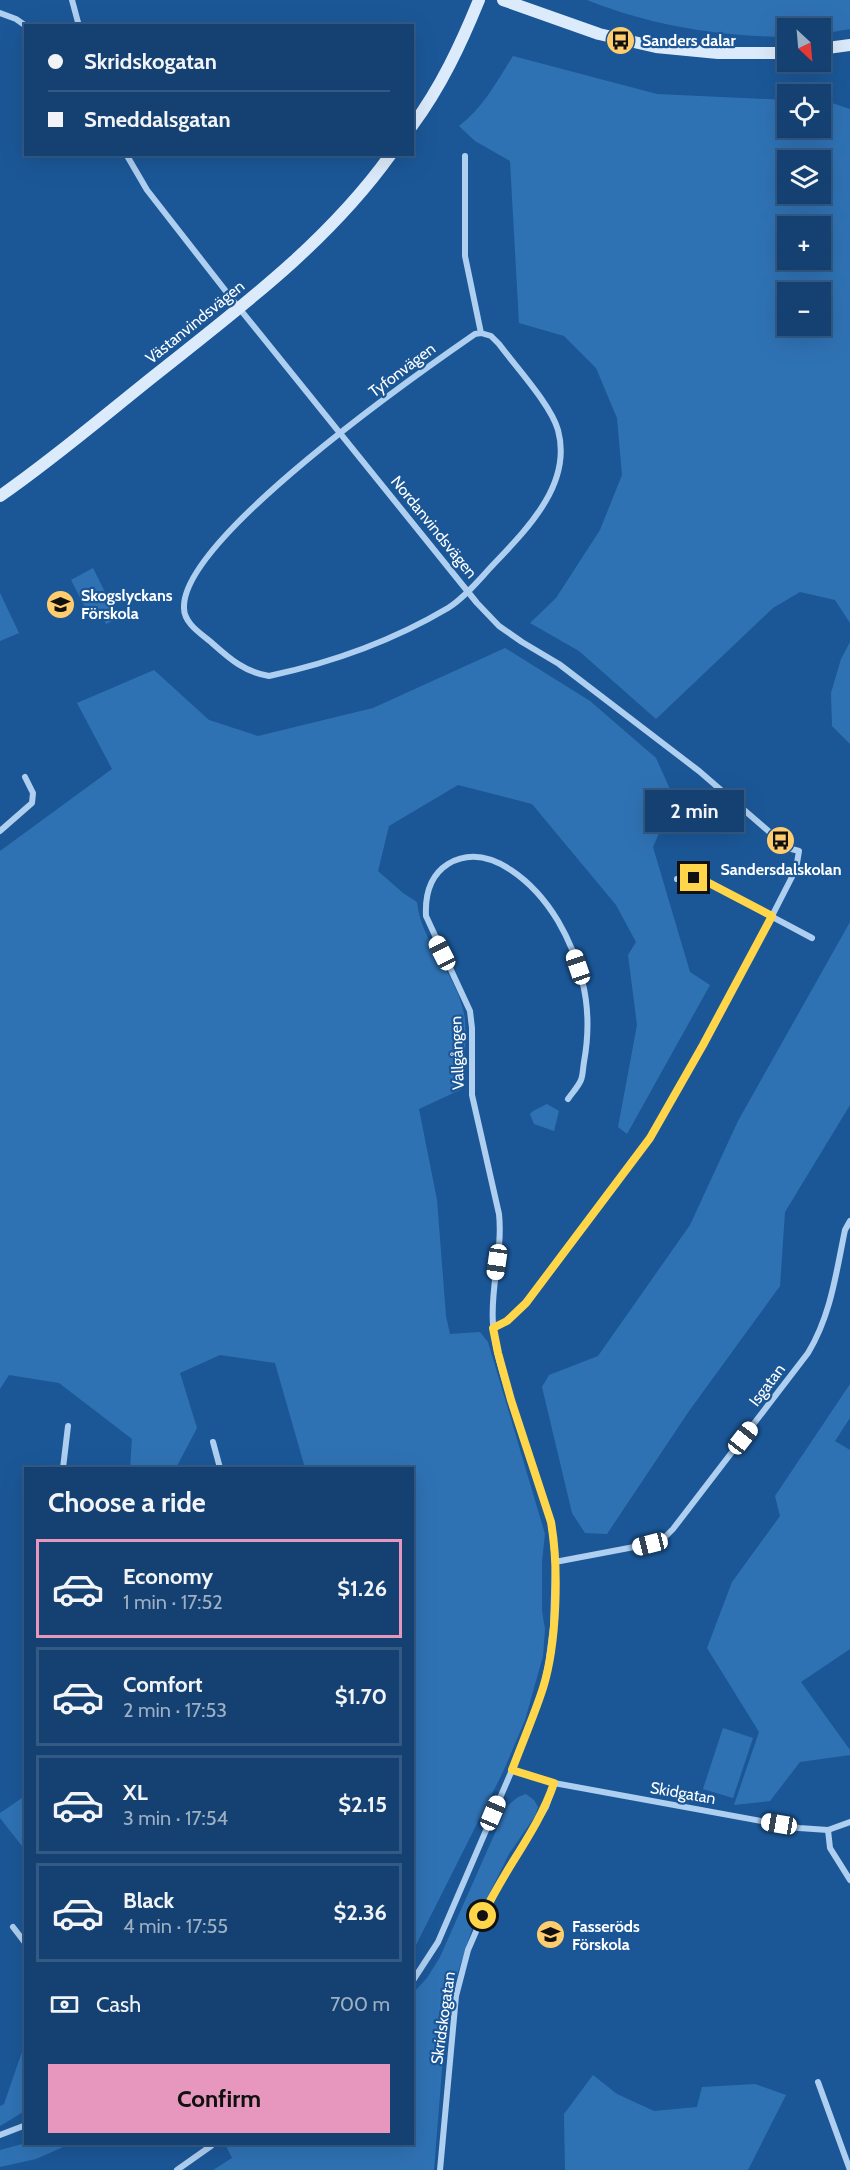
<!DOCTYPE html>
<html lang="en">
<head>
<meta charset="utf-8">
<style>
	:root { --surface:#144171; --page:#214c79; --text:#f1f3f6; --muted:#9dafc3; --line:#335a84; --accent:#e797bd }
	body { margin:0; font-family:Cabin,sans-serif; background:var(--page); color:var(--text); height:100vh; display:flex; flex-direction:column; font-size:22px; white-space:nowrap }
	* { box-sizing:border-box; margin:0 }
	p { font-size:20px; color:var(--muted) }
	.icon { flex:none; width:33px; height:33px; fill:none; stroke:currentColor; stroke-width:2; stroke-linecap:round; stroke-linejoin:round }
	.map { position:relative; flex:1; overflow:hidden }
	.drawer { position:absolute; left:24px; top:1467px; width:390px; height:678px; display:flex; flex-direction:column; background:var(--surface); border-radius:0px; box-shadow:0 6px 24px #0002,0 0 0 2px var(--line) }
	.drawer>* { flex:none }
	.banner { position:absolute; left:24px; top:24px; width:390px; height:132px; border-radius:0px; box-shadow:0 6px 24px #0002,0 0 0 2px var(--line); display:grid; align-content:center; height:132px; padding:0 24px; background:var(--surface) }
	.needle { width:39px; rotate:154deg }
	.tools { position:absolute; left:777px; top:18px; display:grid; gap:12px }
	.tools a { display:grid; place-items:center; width:54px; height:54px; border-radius:0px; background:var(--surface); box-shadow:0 6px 24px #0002,0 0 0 2px var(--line); font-size:30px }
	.end { position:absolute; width:27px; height:27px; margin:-14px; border:8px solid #ffd54a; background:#111; box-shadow:0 0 0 3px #111 }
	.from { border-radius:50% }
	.bubble { position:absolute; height:42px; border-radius:0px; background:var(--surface); box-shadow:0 6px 24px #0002,0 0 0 2px var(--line); font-size:20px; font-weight:700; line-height:42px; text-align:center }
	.car { position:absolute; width:18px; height:36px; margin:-18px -9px; border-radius:8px; box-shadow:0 0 4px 2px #0007; background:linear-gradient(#fff 24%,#345 0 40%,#fff 0 76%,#345 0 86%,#fff 0) }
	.banner b { display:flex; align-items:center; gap:21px; height:57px; font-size:22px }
	.banner b+b { border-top:2px solid var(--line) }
	.banner i { width:15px; height:15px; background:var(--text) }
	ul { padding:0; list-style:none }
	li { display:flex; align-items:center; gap:18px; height:99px; margin:0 12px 9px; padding:0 12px; border:3px solid var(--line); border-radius:0px }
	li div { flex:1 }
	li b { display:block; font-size:22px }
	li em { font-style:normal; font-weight:700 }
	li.current { border-color:var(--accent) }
	li>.icon { width:54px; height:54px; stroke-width:1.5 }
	h2 { padding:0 24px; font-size:27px; line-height:72px }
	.pay { display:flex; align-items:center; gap:15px; height:66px; padding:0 24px; font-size:22px }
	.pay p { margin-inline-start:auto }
	.cta { display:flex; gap:12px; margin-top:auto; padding:12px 24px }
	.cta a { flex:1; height:69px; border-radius:0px; background:var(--accent); color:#111; font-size:24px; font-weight:700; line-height:69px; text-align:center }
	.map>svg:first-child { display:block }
</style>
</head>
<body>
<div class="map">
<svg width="850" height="2170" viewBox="0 0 850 2170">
	<rect width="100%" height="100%" fill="#1b5797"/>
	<g fill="#2f72b4" fill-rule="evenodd">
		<path d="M587,0H850V29L821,34L820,28H788L787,37C718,36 652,26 587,0Z"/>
		<path d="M513,56L657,94L787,100L788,128H820L821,102H829L850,109V623L835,600L800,592L773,608L656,719L579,651L530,623L556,598L600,530L622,475L617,418L596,368L564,336L519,323L510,161L475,141L459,126C483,108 497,81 513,56ZM788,160H820V194H788ZM788,226H820V260H788ZM820,292V326H788V292Z"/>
		<path d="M93,568L118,618L106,624L97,606L87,611L71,580Z"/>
		<path d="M0,593L19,633L0,641Z"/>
		<path d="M850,642V744L832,726L831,693L841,659Z"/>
		<path d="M505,648L590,701L656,758L674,798L653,847L690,972L710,985L627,1134L618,1127L637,1025L628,955L636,942L616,905L532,804L458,785L389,826L378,871L403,893L417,902C421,943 457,974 464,1014C468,1036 463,1066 462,1089L419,1109L437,1200L446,1316L450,1334L480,1332L488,1342L545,1534L542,1561V1611L545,1629L543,1656L525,1720L503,1772L413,1951L412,1468H305L275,1363L220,1355L180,1373L197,1428L176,1468H130L132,1439L59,1383L9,1375L0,1389V851L112,769L77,703L154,670L209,720L258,736L373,708Z"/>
		<path d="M850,922V1105L785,1212L780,1286L689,1411L607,1534L585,1533L572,1513L542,1387L549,1375L598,1356L690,1225L738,1121Z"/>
		<path d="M547,1104L559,1111L554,1131L534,1124L530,1114L533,1111Z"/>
		<path d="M850,1384V1418L835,1441L850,1450V1649L801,1682L850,1750V1755L800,1762L770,1801L734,1805L759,1732L707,1648L732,1582L780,1516L775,1496Z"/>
		<path d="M723,1728L753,1738L733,1798L703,1789Z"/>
		<path d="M526,1794L534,1800L538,1807L535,1816L509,1854L473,1926L447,2006L434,2170H213L232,2158L225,2144H412L413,1993L427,1978L440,1957L507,1806L518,1797Z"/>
		<path d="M25,1796V1850L0,1818V1813Z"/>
		<path d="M25,2043V2111L0,2126V2106L4,2104Z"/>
		<path d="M593,2075L617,2094L654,2111L697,2107L702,2087L755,2084L786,2095L748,2170H565L564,2114Z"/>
		<path d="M26,2143V2144H70L36,2159L0,2167V2150Z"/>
	</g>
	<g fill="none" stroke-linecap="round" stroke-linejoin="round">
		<g stroke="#aecff0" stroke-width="6">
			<path d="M72,0L79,26"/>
			<path d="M0,13L16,19L26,26"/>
			<path d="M126,154L147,190L239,308L477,603L499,626L522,642L559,664L699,771L788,848L799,851L796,869L772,916L703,1045L650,1138L526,1303L507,1321L493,1327"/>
			<path d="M465,156V256L481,333L491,336L499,344C516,367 551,405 558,430C573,485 525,531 491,567C478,581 464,598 448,608C394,640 330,663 269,676C244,672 229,658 211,642C200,633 184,623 184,608C181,539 417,374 475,334L481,333"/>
			<path d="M0,831L32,803L33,793L25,777"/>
			<path d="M677,879L695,878L709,883L812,938"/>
			<path d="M213,1442L220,1468"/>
			<path d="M63,1468L68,1426"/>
			<path d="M555,1562L650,1544L664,1538L673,1529L808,1353C831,1315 836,1273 845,1230L850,1221"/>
			<path d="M512,1770L554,1783L799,1828L828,1830L850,1822"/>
			<path d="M828,1830L830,1848L850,1880"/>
			<path d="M13,1927L26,1944"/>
			<path d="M412,1982L438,1942L512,1770L543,1688L548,1666L553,1627L555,1562L551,1522C539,1486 527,1449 515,1413C506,1384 495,1354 493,1324C490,1287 503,1251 499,1214L472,1095V1028L470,1011L426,916C425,896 429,876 448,864C490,839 537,886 558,921C568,938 577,960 582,980C589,1007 589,1034 584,1062C583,1067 583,1075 581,1080C578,1087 572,1093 568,1099"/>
			<path d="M818,2082L850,2170"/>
			<path d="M0,2135L26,2125"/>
			<path d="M177,2170L211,2146"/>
			<path d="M440,2170L456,1996L468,1950L490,1899L546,1807L554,1783"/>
		</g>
		<g stroke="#dcebfb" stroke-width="12">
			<path d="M503,0L599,34L656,47L718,53H788"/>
			<path d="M820,49L850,45"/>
			<path d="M412,126C441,87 461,44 479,0"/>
			<path d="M0,496C55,458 106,414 159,372C242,306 328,242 391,154"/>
		</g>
	</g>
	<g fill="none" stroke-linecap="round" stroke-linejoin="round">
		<path stroke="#ffd54a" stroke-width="8" d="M483,1916C503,1870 538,1831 554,1783L512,1770C522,1743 534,1716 543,1688C557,1643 559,1568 551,1522L511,1400L498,1353L493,1328L507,1321L526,1303L650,1138L703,1045L772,916L709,883L694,878"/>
	</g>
	<defs>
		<symbol id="bus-disc" viewBox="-11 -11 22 22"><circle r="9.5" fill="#ffcd6d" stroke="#1b5797"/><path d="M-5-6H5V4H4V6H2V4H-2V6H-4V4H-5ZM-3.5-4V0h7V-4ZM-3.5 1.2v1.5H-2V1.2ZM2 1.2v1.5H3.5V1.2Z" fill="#111"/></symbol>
		<symbol id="school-disc" viewBox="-11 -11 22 22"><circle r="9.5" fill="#ffcd6d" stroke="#1b5797"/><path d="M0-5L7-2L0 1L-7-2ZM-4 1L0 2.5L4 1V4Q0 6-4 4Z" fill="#111"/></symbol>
	</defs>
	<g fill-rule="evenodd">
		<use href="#bus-disc" x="604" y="24" width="33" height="33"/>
		<use href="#school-disc" x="44" y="588" width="33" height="33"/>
		<use href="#bus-disc" x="764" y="824" width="33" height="33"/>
		<use href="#school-disc" x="534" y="1918" width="33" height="33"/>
	</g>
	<g text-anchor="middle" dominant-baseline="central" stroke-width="4.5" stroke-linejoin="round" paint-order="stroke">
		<g font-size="16" font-weight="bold" fill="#fff" stroke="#1b5797" text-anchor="start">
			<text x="642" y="40">Sanders dalar</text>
			<text x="81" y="595">Skogslyckans<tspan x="81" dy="18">Förskola</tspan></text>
			<text x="781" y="869" text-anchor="middle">Sandersdalskolan</text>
			<text x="572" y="1926">Fasseröds<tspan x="572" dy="18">Förskola</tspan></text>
		</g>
		<g font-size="16" fill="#fff" stroke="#1b5797">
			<text transform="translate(195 322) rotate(-39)">Västanvindsvägen</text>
			<text transform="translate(402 370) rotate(-37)">Tyfonvägen</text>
			<text transform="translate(434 527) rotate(51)">Nordanvindsvägen</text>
			<text transform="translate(457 1053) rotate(-92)">Vallgången</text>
			<text transform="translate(767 1385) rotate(-53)">Isgatan</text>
			<text transform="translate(683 1793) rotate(10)">Skidgatan</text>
			<text transform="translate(443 2018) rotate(-82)">Skridskogatan</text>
		</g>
	</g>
</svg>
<div class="tools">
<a><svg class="needle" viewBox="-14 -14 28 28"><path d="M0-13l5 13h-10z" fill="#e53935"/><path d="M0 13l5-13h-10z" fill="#9dafc3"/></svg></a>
<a><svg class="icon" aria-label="locate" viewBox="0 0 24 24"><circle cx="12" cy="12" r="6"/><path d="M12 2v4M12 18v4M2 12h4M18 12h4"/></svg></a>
<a><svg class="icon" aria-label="layers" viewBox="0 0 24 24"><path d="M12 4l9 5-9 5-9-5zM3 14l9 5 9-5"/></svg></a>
<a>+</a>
<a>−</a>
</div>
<i class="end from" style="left:483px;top:1916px"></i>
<i class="end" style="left:694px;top:878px"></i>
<div class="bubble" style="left:645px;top:790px;width:99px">2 min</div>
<i class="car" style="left:442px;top:953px;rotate:333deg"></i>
<i class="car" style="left:578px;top:967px;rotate:341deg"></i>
<i class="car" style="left:497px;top:1262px;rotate:188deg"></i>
<i class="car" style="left:743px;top:1438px;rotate:38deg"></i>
<i class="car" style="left:650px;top:1544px;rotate:256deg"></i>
<i class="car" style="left:493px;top:1813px;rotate:23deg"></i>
<i class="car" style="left:779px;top:1824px;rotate:280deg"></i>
<div class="banner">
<b><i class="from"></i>Skridskogatan</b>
<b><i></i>Smeddalsgatan</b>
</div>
<section class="drawer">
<h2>Choose a ride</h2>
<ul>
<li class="current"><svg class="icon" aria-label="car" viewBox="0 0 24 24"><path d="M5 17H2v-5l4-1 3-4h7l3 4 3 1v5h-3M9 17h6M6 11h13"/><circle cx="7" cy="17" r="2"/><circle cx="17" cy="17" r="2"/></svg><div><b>Economy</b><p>1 min · 17:52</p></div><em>$1.26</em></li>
<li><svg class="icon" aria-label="car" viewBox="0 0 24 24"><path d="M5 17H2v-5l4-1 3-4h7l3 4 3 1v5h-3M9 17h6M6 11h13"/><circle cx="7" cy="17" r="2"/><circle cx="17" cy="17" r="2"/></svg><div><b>Comfort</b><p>2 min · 17:53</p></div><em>$1.70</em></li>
<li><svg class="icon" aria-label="car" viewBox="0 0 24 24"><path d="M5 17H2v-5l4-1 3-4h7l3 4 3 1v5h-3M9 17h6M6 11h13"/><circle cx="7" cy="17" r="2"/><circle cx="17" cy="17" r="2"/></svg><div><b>XL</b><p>3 min · 17:54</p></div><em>$2.15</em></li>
<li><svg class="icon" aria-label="car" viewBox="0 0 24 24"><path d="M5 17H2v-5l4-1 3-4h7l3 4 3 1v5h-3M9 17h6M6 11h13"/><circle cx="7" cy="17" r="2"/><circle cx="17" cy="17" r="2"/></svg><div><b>Black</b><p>4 min · 17:55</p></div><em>$2.36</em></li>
</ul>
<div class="pay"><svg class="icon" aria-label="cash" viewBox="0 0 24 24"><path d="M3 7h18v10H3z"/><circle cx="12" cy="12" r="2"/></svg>Cash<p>700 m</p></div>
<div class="cta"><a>Confirm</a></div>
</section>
</div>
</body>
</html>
